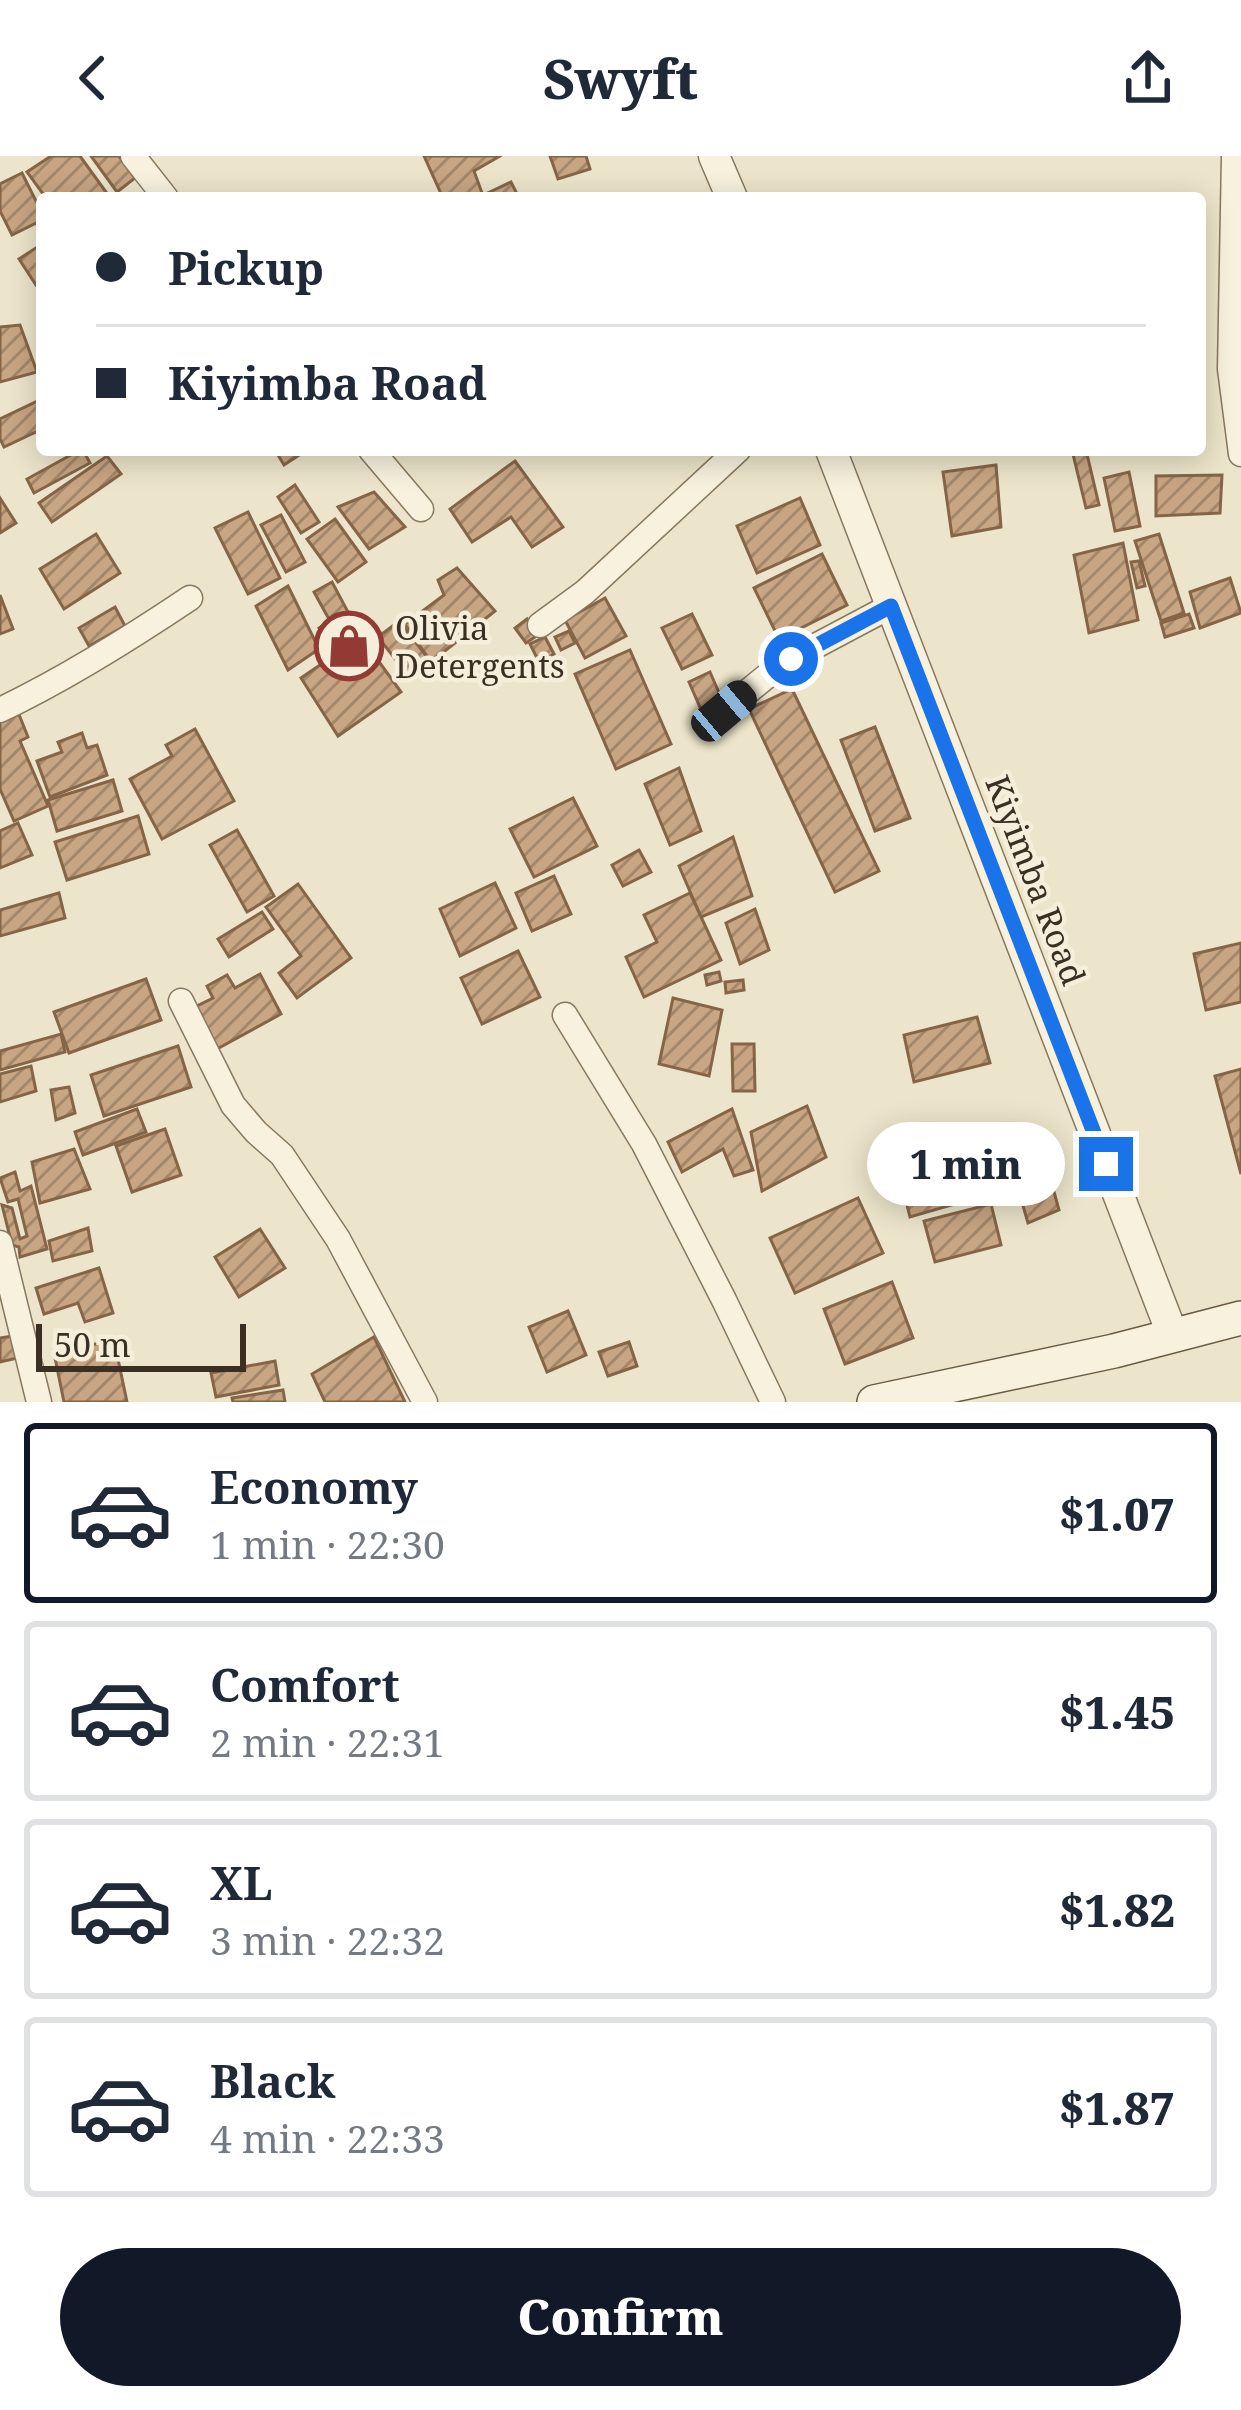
<!DOCTYPE html>
<html lang="en">
<head>
<meta charset="utf-8">
<style>
	:root { --surface:#fff; --page:#f6f6f7; --text:#1f2937; --muted:#747a83; --line:#e0e1e3; --accent:#111827 }
	body { margin:0; font-family:"Noto Serif",serif; background:var(--page); color:var(--text); height:100vh; display:flex; flex-direction:column; font-size:45px; white-space:nowrap }
	* { box-sizing:border-box; margin:0 }
	p { font-size:39px; color:var(--muted) }
	.icon { flex:none; width:66px; height:66px; fill:none; stroke:currentColor; stroke-width:2; stroke-linecap:round; stroke-linejoin:round }
	.map { position:relative; height:1246px; overflow:hidden }
	.panel { display:flex; flex-direction:column; background:var(--surface); flex:1 }
	.panel>* { flex:none }
	.top-card { position:absolute; left:36px; top:36px; width:1170px; height:264px; border-radius:12px; box-shadow:0 6px 30px #0003; display:grid; align-content:center; height:264px; padding:0 60px; background:var(--surface) }
	.scale { position:absolute; left:36px; bottom:30px; width:210px; box-sizing:border-box; padding-left:12px; border:6px solid #3a2f22; border-top:0; font-size:33px; line-height:42px; white-space:nowrap; color:#3a2f22; -webkit-text-stroke:9px #f4eeda; paint-order:stroke }
	.end { position:absolute; width:54px; height:54px; margin:-27px; border:15px solid #1a73e8; background:#fff; box-shadow:0 0 0 6px #fff }
	.from { border-radius:50% }
	.bubble { position:absolute; height:84px; border-radius:42px; background:var(--surface); box-shadow:0 6px 30px #0003; font-size:39px; font-weight:800; line-height:84px; text-align:center }
	.car { position:absolute; width:36px; height:72px; margin:-36px -18px; border-radius:15px; box-shadow:0 0 9px 3px #0007; background:linear-gradient(#222 24%,#8ab4d8 0 40%,#222 0 76%,#8ab4d8 0 86%,#222 0) }
	.top-card b { display:flex; align-items:center; gap:42px; height:114px; font-size:45px }
	.top-card b+b { border-top:3px solid var(--line) }
	.top-card i { width:30px; height:30px; background:var(--text) }
	ul { padding:21px 0 0; list-style:none }
	li { display:flex; align-items:center; gap:36px; height:180px; margin:0 24px 18px; padding:0 36px; border:6px solid var(--line); border-radius:12px }
	li div { flex:1 }
	li b { display:block; font-size:45px }
	li em { font-style:normal; font-weight:800 }
	li.selected { border-color:var(--accent) }
	li>.icon { width:108px; height:108px; stroke-width:1.5 }
	.cta { display:flex; gap:24px; margin-top:auto; padding:24px 60px }
	.cta a { flex:1; height:138px; border-radius:72px; background:var(--accent); color:#fff; font-size:48px; font-weight:800; line-height:138px; text-align:center }
	header { display:flex; justify-content:space-between; align-items:center; height:156px; padding:0 60px; background:var(--surface); font-size:54px; font-weight:800 }
	.map>svg:first-child { display:block }
</style>
</head>
<body>
<header><svg class="icon" aria-label="back" viewBox="0 0 24 24"><path d="M15 5l-7 7 7 7"/></svg>Swyft<svg class="icon" aria-label="share" viewBox="0 0 24 24"><path d="M12 15V3M7 8l5-5 5 5M5 13v7h14v-7"/></svg></header>
<div class="map">
<svg width="1241" height="1246" viewBox="0 0 1241 1246">
	<defs>
		<pattern id="building-hatch" width="6" height="6" patternUnits="userSpaceOnUse" patternTransform="scale(3)"><rect width="6" height="6" fill="#c8a583"/><path d="M-1 1l2-2M0 6l6-6M5 7l2-2" fill="none" stroke="#a3876b"/></pattern>
	</defs>
	<rect width="100%" height="100%" fill="#ece5cb"/>
	<g fill="url(#building-hatch)" stroke="#866547" stroke-width="3">
		<path d="M51,0H80L106,36L95,42H46L27,16Z"/>
		<path d="M91,0H119L135,22L117,36Z"/>
		<path d="M424,0H500L474,15L482,37L471,42H443Z"/>
		<path d="M550,0H586L590,13L558,23Z"/>
		<path d="M22,17L42,57V64L12,79L0,55V28Z"/>
		<path d="M511,26L519,42H477Z"/>
		<path d="M42,88V124L36,129L19,103Z"/>
		<path d="M20,169L37,216L0,226V171Z"/>
		<path d="M42,243V273L4,291L0,283V263Z"/>
		<path d="M80,294H83L90,307L34,337L27,323Z"/>
		<path d="M275,294H307L284,309Z"/>
		<path d="M1072,294H1086L1099,349L1086,352Z"/>
		<path d="M107,300L121,318L52,366L39,347Z"/>
		<path d="M515,305L563,371L532,391L511,361L472,386L450,353Z"/>
		<path d="M996,309L1001,371L952,380L943,316Z"/>
		<path d="M1129,316L1140,370L1115,375L1104,322Z"/>
		<path d="M1222,319L1220,357L1156,360V320Z"/>
		<path d="M295,329L319,366L301,377L278,341Z"/>
		<path d="M374,336L405,371L369,393L338,351Z"/>
		<path d="M0,342L16,367L0,377Z"/>
		<path d="M800,342L820,389L757,417L737,370Z"/>
		<path d="M248,356L280,422L248,438L215,372Z"/>
		<path d="M281,359L305,406L286,416L261,369Z"/>
		<path d="M335,363L366,406L338,426L307,383Z"/>
		<path d="M96,378L120,417L64,453L40,413Z"/>
		<path d="M1159,378L1184,457L1161,465L1135,385Z"/>
		<path d="M1123,387L1138,464L1089,477L1074,399Z"/>
		<path d="M822,398L847,449L779,483L754,432Z"/>
		<path d="M1139,405L1145,430L1137,432L1131,406Z"/>
		<path d="M457,412L495,455L431,506L405,468L444,439L438,424Z"/>
		<path d="M1230,422L1241,457L1200,472L1190,436Z"/>
		<path d="M332,426L357,473L328,488L319,472L330,465L314,436Z"/>
		<path d="M288,430L319,493L288,514L256,450Z"/>
		<path d="M0,439L13,473L0,478Z"/>
		<path d="M605,442L626,480L585,502L565,464Z"/>
		<path d="M115,451L125,470L89,490L79,472Z"/>
		<path d="M692,458L712,499L682,513L662,472Z"/>
		<path d="M1189,458L1194,472L1165,481L1161,467Z"/>
		<path d="M527,463L538,479L526,487L515,472Z"/>
		<path d="M399,465L431,506L411,523L378,481Z"/>
		<path d="M569,475L575,487L561,494L555,481Z"/>
		<path d="M361,481L401,536L338,580L301,522Z"/>
		<path d="M545,481L554,498L539,506L530,488Z"/>
		<path d="M630,494L671,588L616,613L575,518Z"/>
		<path d="M710,516L723,546L702,556L689,526Z"/>
		<path d="M792,533L879,715L835,736L749,553Z"/>
		<path d="M16,551L28,581L20,585L48,650L14,665L0,633V558Z"/>
		<path d="M875,571L910,662L875,675L841,584Z"/>
		<path d="M195,573L234,645L162,683L130,623L172,600L166,589Z"/>
		<path d="M82,577L87,592L97,589L107,619L50,641L37,605L62,596L58,586Z"/>
		<path d="M679,612L701,675L670,689L645,628Z"/>
		<path d="M113,624L122,655L57,675L48,644Z"/>
		<path d="M573,642L597,690L534,721L510,673Z"/>
		<path d="M138,660L149,698L67,724L55,686Z"/>
		<path d="M18,667L32,699L0,712V675Z"/>
		<path d="M237,674L274,740L247,756L210,689Z"/>
		<path d="M733,681L752,740L701,761L679,710Z"/>
		<path d="M639,694L651,716L623,730L612,709Z"/>
		<path d="M554,720L571,758L532,775L516,737Z"/>
		<path d="M495,727L516,772L460,800L440,753Z"/>
		<path d="M298,728L351,802L297,842L279,817L301,800L266,751Z"/>
		<path d="M59,737L65,762L0,780V754Z"/>
		<path d="M690,737L721,804L644,841L626,801L657,786L644,759Z"/>
		<path d="M755,753L769,794L740,808L726,767Z"/>
		<path d="M262,756L273,773L229,801L218,783Z"/>
		<path d="M1241,787V846L1206,854L1194,798Z"/>
		<path d="M518,795L540,841L482,868L461,822Z"/>
		<path d="M719,816L721,825L707,829L705,819Z"/>
		<path d="M260,818L281,858L217,893L195,851L213,842L207,830L227,819L235,832Z"/>
		<path d="M146,823L161,864L69,897L54,856Z"/>
		<path d="M743,824L744,834L726,837L725,826Z"/>
		<path d="M673,842L722,854L709,920L659,908Z"/>
		<path d="M977,861L990,907L914,926L904,879Z"/>
		<path d="M61,878L65,896L0,914V895Z"/>
		<path d="M732,888H754L755,935H733Z"/>
		<path d="M178,890L191,931L104,960L91,919Z"/>
		<path d="M31,910L36,935L0,946V918Z"/>
		<path d="M1241,913V1018L1215,920Z"/>
		<path d="M69,931L75,957L56,964L51,934Z"/>
		<path d="M807,950L826,1001L762,1035L751,976Z"/>
		<path d="M137,953L146,976L83,999L75,976Z"/>
		<path d="M732,953L753,1014L734,1020L723,993L682,1016L668,986Z"/>
		<path d="M165,973L181,1019L132,1036L116,990Z"/>
		<path d="M977,988L990,1038L910,1061L898,1014Z"/>
		<path d="M74,993L90,1033L40,1047L32,1006Z"/>
		<path d="M15,1016L20,1035L31,1030L47,1093L20,1101L19,1091L12,1089L2,1049L12,1052L20,1083L27,1080L18,1043L8,1046L0,1022Z"/>
		<path d="M1051,1025L1059,1054L1028,1067L1019,1036Z"/>
		<path d="M858,1042L883,1097L795,1137L770,1082Z"/>
		<path d="M991,1048L1001,1089L935,1106L924,1065Z"/>
		<path d="M88,1072L92,1095L53,1105L49,1085Z"/>
		<path d="M260,1073L285,1112L239,1141L215,1101Z"/>
		<path d="M99,1112L113,1157L85,1166L78,1147L44,1158L36,1132Z"/>
		<path d="M892,1126L913,1182L845,1208L824,1153Z"/>
		<path d="M568,1155L586,1199L547,1216L529,1171Z"/>
		<path d="M13,1180L17,1202L0,1206V1182Z"/>
		<path d="M374,1181L405,1246H325L312,1218Z"/>
		<path d="M114,1184L127,1246H64L54,1197Z"/>
		<path d="M629,1186L637,1210L608,1220L599,1196Z"/>
		<path d="M275,1205L279,1229L216,1241L211,1217Z"/>
		<path d="M283,1234L285,1246H233L232,1242Z"/>
	</g>
	<g fill="none" stroke-linecap="round" stroke-linejoin="round">
		<defs>
			<g id="minor">
				<path d="M133,0L166,42"/>
				<path d="M1234,0L1230,213L1241,298"/>
				<path d="M371,294L421,353"/>
				<path d="M540,469L585,436L738,294"/>
				<path d="M0,554C67,522 129,483 190,442"/>
				<path d="M724,555L773,515L791,503L891,450"/>
				<path d="M181,845L233,949L256,976L282,999L338,1083L425,1246"/>
				<path d="M565,859L644,988L724,1144L773,1246"/>
				<path d="M0,1087L39,1246"/>
			</g>
			<g id="tertiary">
				<path d="M714,0L732,42"/>
				<path d="M831,294L1173,1180"/>
			</g>
			<path id="secondary" d="M874,1246L1114,1195L1241,1162"/>
		</defs>
		<use href="#minor" stroke="#887860" stroke-width="27"/>
		<use href="#tertiary" stroke="#887860" stroke-width="33"/>
		<use href="#secondary" stroke="#6a5943" stroke-width="36"/>
		<use href="#minor" stroke="#f7f1de" stroke-width="24"/>
		<use href="#tertiary" stroke="#f7f1de" stroke-width="30"/>
		<use href="#secondary" stroke="#f7f1de" stroke-width="33"/>
	</g>
	<g fill="none" stroke-linecap="round" stroke-linejoin="round">
		<path stroke="#1a73e8" stroke-width="15" d="M791,503L891,450L1106,1008"/>
	</g>
	<defs>
		<symbol id="shop-ring" viewBox="-11 -11 22 22"><circle r="9.5" fill="#f4eeda" stroke="#933a34" stroke-width="1.5"/><path d="M-5-2.5h2.3a2.7 3.5 0 0 1 5.4 0H5L5.5 6h-11ZM-1.5-2.5h3a1.5 2.3 0 0 0-3 0Z" fill="#933a34"/></symbol>
	</defs>
	<g fill-rule="evenodd">
		<use href="#shop-ring" x="311" y="452" width="76" height="76"/>
	</g>
	<g text-anchor="middle" dominant-baseline="central" stroke-width="9" stroke-linejoin="round" paint-order="stroke">
		<g font-size="33" fill="#3a2f22" stroke="#f4eeda" text-anchor="start">
			<text x="395" y="471">Olivia<tspan x="395" dy="38">Detergents</tspan></text>
		</g>
		<g font-size="33" fill="#3a2f22" stroke="#f4eeda">
			<text transform="translate(1036 724) rotate(69)">Kiyimba Road</text>
		</g>
	</g>
</svg>
<div class="scale">50 m</div>
<i class="end from" style="left:791px;top:503px"></i>
<i class="end" style="left:1106px;top:1008px"></i>
<div class="bubble" style="left:867px;top:966px;width:198px">1 min</div>
<i class="car" style="left:724px;top:555px;rotate:50deg"></i>
<div class="top-card">
<b><i class="from"></i>Pickup</b>
<b><i></i>Kiyimba Road</b>
</div>
</div>
<section class="panel">
<ul>
<li class="selected"><svg class="icon" aria-label="car" viewBox="0 0 24 24"><path d="M5 17H2v-5l4-1 3-4h7l3 4 3 1v5h-3M9 17h6M6 11h13"/><circle cx="7" cy="17" r="2"/><circle cx="17" cy="17" r="2"/></svg><div><b>Economy</b><p>1 min · 22:30</p></div><em>$1.07</em></li>
<li><svg class="icon" aria-label="car" viewBox="0 0 24 24"><path d="M5 17H2v-5l4-1 3-4h7l3 4 3 1v5h-3M9 17h6M6 11h13"/><circle cx="7" cy="17" r="2"/><circle cx="17" cy="17" r="2"/></svg><div><b>Comfort</b><p>2 min · 22:31</p></div><em>$1.45</em></li>
<li><svg class="icon" aria-label="car" viewBox="0 0 24 24"><path d="M5 17H2v-5l4-1 3-4h7l3 4 3 1v5h-3M9 17h6M6 11h13"/><circle cx="7" cy="17" r="2"/><circle cx="17" cy="17" r="2"/></svg><div><b>XL</b><p>3 min · 22:32</p></div><em>$1.82</em></li>
<li><svg class="icon" aria-label="car" viewBox="0 0 24 24"><path d="M5 17H2v-5l4-1 3-4h7l3 4 3 1v5h-3M9 17h6M6 11h13"/><circle cx="7" cy="17" r="2"/><circle cx="17" cy="17" r="2"/></svg><div><b>Black</b><p>4 min · 22:33</p></div><em>$1.87</em></li>
</ul>
<div class="cta"><a>Confirm</a></div>
</section>
</body>
</html>
